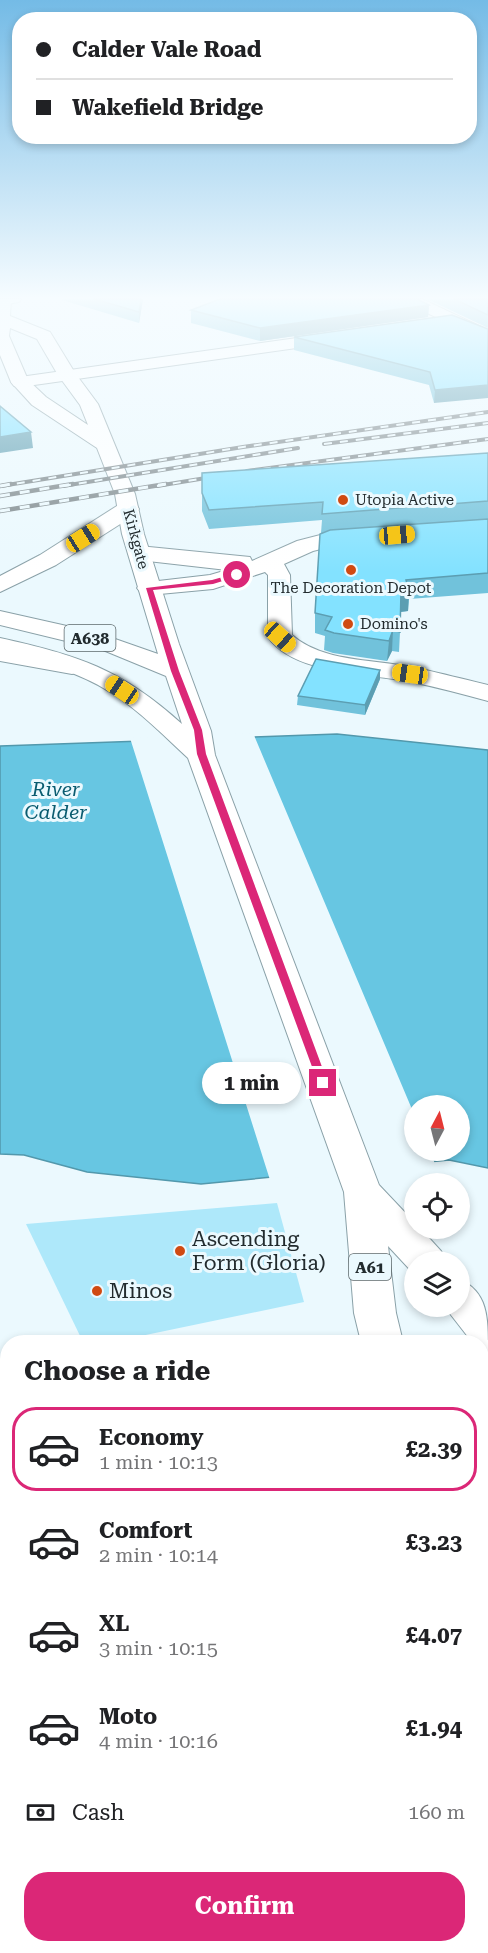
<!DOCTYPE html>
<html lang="en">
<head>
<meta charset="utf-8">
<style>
	:root { --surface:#fff; --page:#f6f6f6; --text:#202124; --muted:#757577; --line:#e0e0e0; --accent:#db2777 }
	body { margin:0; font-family:"Roboto Serif",serif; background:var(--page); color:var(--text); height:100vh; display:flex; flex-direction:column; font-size:22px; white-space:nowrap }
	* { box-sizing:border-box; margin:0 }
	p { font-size:20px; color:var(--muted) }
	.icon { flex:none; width:33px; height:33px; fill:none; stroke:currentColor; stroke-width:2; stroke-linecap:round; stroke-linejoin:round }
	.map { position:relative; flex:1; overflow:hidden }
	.drawer { position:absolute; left:0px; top:1335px; width:489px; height:618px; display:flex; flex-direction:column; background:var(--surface); border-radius:24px 24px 0 0; box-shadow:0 3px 9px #0003 }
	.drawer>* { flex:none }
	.banner { position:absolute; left:12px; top:12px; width:465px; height:132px; border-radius:24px; box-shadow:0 3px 9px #0003; display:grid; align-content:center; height:132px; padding:0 24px; background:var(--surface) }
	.needle { width:39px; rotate:7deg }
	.tools { position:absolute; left:404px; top:1095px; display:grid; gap:12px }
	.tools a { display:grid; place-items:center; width:66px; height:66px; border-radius:50%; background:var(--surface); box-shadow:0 3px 9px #0003; font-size:30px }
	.end { position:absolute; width:27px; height:27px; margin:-14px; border:8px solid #db2777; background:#fff; box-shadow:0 0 0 3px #fff }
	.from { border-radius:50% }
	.bubble { position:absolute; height:42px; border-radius:21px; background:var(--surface); box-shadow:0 3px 9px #0003; font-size:20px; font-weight:700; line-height:42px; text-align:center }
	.car { position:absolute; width:18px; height:36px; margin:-18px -9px; border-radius:8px; box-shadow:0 0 4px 2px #0007; background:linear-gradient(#f5c518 24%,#345 0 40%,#f5c518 0 76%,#345 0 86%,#f5c518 0) }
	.banner b { display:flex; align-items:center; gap:21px; height:57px; font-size:22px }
	.banner b+b { border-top:2px solid var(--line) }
	.banner i { width:15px; height:15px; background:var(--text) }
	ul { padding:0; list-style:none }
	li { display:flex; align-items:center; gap:18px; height:84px; margin:0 12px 9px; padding:0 12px; border:3px solid transparent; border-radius:24px }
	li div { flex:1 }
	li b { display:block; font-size:22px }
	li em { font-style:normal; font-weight:700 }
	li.active { border-color:var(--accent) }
	li>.icon { width:54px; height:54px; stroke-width:1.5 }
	h2 { padding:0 24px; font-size:27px; line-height:72px }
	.pay { display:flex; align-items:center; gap:15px; height:66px; padding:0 24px; font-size:22px }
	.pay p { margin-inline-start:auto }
	.primary-button { display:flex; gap:12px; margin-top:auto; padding:12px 24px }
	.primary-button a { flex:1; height:69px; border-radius:24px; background:var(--accent); color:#fff; font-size:24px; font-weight:700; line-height:69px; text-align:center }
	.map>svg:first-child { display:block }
</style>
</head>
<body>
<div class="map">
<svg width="488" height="1953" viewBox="0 0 488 1953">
	<rect width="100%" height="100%" fill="#ebf9fe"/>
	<g fill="#aee8fa">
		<path d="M277,1203L304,1302L112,1342H83L26,1224Z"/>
		<path d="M7,1420L8,1684L0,1686V1422Z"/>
	</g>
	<path fill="#67c6e2" stroke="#5298ac" stroke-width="1.5" fill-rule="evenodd" d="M337,734L488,750V1168L449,1160L201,1184L87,1172L24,1155L0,1154V746ZM414,1106H459V1150H414Z"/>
	<path fill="#ebf9fe" d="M253,733L414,1114V1150L430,1151L435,1164L270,1180L130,738Z"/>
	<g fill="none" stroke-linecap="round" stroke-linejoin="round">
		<defs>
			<g id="minor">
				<path d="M401,299H422L488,330V341L403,302Z"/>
				<path d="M340,332L346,333L348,337L346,341L20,387L14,386L11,382L14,378L20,377Z"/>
				<path d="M365,531L373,533L376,538L373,543L329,547L313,551L284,564L290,575L292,635C322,662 373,659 411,667C437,672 462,679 488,685V701C462,694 437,687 411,682C369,673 294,675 268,637V575L265,572L213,589L149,595L141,593L137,588L141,583L210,575L227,570L139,560L131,558L128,553L131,548L139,546L250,557L252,561L297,541L328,533Z"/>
			</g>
			<g id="tertiary">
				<path d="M0,299H21L19,302L2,305Z"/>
				<path d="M128,503L136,504L139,509L136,514L56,565L0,592V576L40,555L120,504Z"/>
				<path d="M0,647L72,658L81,661L85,666L81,671L72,674L0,661Z"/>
			</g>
			<g id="primary">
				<path d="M482,1338L488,1340V1391L482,1389V1342H469Z"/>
				<path d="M351,1946H409L408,1953H350Z"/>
			</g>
			<g id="trunk">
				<path d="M0,299L11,300L10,316L50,332L75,373L98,404L135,494L144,534L179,644L211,731L215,755L379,1185L414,1222V1228H420L441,1251L447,1262H414V1274L388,1246L396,1313L403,1342H361L354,1313L344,1192L188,758C163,735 139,710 110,692C77,671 38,661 0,652V638C78,655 121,669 182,724L166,676L103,650L0,625V611L98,633L158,654L122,534L115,494L97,448L32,405L11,382L0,355ZM10,328L37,339L58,375L80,405L88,425L46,397L28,380L9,336Z"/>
				<path d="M459,1279C488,1292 488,1317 488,1349L482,1347V1342H472L444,1306H459Z"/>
				<path d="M482,1723L488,1725V1790L482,1788Z"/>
			</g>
		</defs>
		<use href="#minor" stroke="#8aa1a8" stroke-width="2"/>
		<use href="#tertiary" stroke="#8aa1a8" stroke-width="2"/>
		<use href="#primary" stroke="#8aa1a8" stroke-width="2"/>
		<use href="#trunk" stroke="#8aa1a8" stroke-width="2"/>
		<use href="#minor" fill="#fff" fill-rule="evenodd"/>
		<use href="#tertiary" fill="#fff" fill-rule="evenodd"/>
		<use href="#primary" fill="#fff" fill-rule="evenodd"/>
		<use href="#trunk" fill="#fff" fill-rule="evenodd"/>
		<defs>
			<g id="rail-far1">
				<path d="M324,444L488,423"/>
				<path d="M247,471L488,439"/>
				<path d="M1,486L243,447L488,412"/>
				<path d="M63,486L298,448"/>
				<path d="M157,486L218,476"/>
			</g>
			<g id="rail">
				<path d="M0,486L11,484"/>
				<path d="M0,496L73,484"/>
				<path d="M0,511L166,484"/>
			</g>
		</defs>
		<use href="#rail-far1" stroke="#7b868a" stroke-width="4"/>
		<use href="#rail" stroke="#7b868a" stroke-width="4.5"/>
		<use href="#rail-far1" stroke="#ebf9fe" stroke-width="2" stroke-dasharray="8" stroke-linecap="butt"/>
		<use href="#rail" stroke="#ebf9fe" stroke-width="3" stroke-dasharray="10" stroke-linecap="butt"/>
	</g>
	<g fill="#71c2db">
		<path d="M62,299H143L139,323L62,300Z"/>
		<path d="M427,299H488V328Z"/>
		<path d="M429,305L428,317L260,341L191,323V310Z"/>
		<path d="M488,329L434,403L429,385L294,350V337Z"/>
		<path d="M488,453V593L409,599L408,611L401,612L399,652L392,651L387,661L333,653L324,650L325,636L315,633V613L324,533H321L322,520L209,529L202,511V473Z"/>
		<path d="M380,670V679L365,715L297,705L298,696Z"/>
	</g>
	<g fill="#5c9eb2">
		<path d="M141,299H143L139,323V312Z"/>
		<path d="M429,305L428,317L260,341V328Z"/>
		<path d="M488,385V398L434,403L435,390Z"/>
		<path d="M31,432L33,448L0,453V437Z"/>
		<path d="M401,592H409L408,611L399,612Z"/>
		<path d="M393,630L392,651L387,661L389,641Z"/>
		<path d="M380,670V679L365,715V705Z"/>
		<path d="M183,1946H188L186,1953H181Z"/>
	</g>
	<g fill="#83e2ff" stroke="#5c9eb2" stroke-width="1.5">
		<path d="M94,299H141L139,312Z"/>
		<path d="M220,299H417L429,305L260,328L191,310Z"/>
		<path d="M454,299H488V315Z"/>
		<path d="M452,315L488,329V385L435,390L430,372L294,337Z"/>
		<path d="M0,406L31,432L0,437Z"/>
		<path d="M488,453V501L322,514L323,502L209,510L202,493V473Z"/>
		<path d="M488,519V573L406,580L409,592H401L400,632L393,630L389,641L334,633L325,630L332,617L315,613L320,534L330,530Z"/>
		<path d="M316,659L380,670L365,705L298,696Z"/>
		<path d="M8,1779V1946H183L181,1953H0V1781Z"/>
	</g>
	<linearGradient id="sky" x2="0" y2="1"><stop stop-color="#74bbe6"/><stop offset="0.52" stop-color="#f6fcff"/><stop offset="1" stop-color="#f6fcff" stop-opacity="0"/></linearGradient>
	<rect width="488" height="572" fill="url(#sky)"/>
	<path fill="#db2777" d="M237,573L239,576L213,584L153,590L179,671L202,730L206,754L328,1083L323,1086L318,1083L197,754L194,730L171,671L146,588L212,580Z"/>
	<g fill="#d04a12" stroke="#ebf9fe" stroke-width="2">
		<circle cx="343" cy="500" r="6"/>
		<circle cx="351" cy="570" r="6"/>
		<circle cx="348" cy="624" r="6"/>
		<circle cx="180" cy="1251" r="6"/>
		<circle cx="97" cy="1291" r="6"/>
	</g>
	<g text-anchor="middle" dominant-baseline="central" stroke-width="6" stroke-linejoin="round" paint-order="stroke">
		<g font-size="15" fill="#222b2e" stroke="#ebf9fe" text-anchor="start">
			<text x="355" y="500">Utopia Active</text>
			<text x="351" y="588" text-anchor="middle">The Decoration Depot</text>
			<text x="360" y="624">Domino's</text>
		</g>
		<g font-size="15" fill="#222b2e" stroke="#ebf9fe">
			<text transform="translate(136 539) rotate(75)">Kirkgate</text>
		</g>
		<g fill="#ebf9fe" stroke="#5e696c" stroke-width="1.5">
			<rect x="64.5" y="625" width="51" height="26" rx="4.5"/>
			<rect x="349" y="1254" width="42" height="26" rx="4.5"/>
		</g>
		<g font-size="16" font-weight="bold" fill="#222b2e">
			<text x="90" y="638">A638</text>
			<text x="370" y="1267">A61</text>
		</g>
		<g font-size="20" font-style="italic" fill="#0a5c70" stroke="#ebf9fe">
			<text x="56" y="789">River<tspan x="56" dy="23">Calder</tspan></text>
		</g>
		<g font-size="21" fill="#222b2e" stroke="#ebf9fe" text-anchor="start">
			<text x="192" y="1239">Ascending<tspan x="192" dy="24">Form (Gloria)</tspan></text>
			<text x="109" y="1291">Minos</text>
		</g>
	</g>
</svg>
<div class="tools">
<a><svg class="needle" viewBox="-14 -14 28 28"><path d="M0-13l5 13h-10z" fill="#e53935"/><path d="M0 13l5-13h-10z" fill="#757577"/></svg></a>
<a><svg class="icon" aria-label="locate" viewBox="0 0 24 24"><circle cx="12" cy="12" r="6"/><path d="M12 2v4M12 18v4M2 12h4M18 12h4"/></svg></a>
<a><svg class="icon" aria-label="layers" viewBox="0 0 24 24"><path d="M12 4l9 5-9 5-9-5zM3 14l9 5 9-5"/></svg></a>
</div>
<i class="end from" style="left:237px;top:575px"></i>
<i class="end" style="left:323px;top:1083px"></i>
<div class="bubble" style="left:202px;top:1062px;width:99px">1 min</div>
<i class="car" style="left:397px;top:535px;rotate:85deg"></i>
<i class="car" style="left:83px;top:538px;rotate:58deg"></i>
<i class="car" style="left:280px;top:637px;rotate:132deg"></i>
<i class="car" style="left:410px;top:674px;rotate:278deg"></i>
<i class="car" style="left:122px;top:690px;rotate:304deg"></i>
<div class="banner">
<b><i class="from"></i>Calder Vale Road</b>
<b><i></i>Wakefield Bridge</b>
</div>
<section class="drawer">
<h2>Choose a ride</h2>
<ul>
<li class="active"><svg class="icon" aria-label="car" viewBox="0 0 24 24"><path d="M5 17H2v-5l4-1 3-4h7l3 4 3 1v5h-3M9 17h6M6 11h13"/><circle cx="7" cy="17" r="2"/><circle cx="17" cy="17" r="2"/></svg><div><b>Economy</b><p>1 min · 10:13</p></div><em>£2.39</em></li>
<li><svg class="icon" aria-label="car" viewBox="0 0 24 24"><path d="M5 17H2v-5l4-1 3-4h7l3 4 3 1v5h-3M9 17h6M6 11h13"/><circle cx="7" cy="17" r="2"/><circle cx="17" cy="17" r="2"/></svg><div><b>Comfort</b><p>2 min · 10:14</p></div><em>£3.23</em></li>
<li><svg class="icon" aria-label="car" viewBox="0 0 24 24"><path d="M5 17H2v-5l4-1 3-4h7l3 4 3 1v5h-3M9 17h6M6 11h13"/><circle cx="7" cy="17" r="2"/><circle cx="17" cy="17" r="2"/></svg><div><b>XL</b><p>3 min · 10:15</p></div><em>£4.07</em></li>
<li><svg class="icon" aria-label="car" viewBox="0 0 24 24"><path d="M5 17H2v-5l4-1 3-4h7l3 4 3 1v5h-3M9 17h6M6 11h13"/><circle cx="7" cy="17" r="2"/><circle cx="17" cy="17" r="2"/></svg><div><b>Moto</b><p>4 min · 10:16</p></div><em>£1.94</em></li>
</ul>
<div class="pay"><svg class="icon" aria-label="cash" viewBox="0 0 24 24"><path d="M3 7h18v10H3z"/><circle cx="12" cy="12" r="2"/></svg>Cash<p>160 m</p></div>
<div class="primary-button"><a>Confirm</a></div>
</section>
</div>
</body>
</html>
